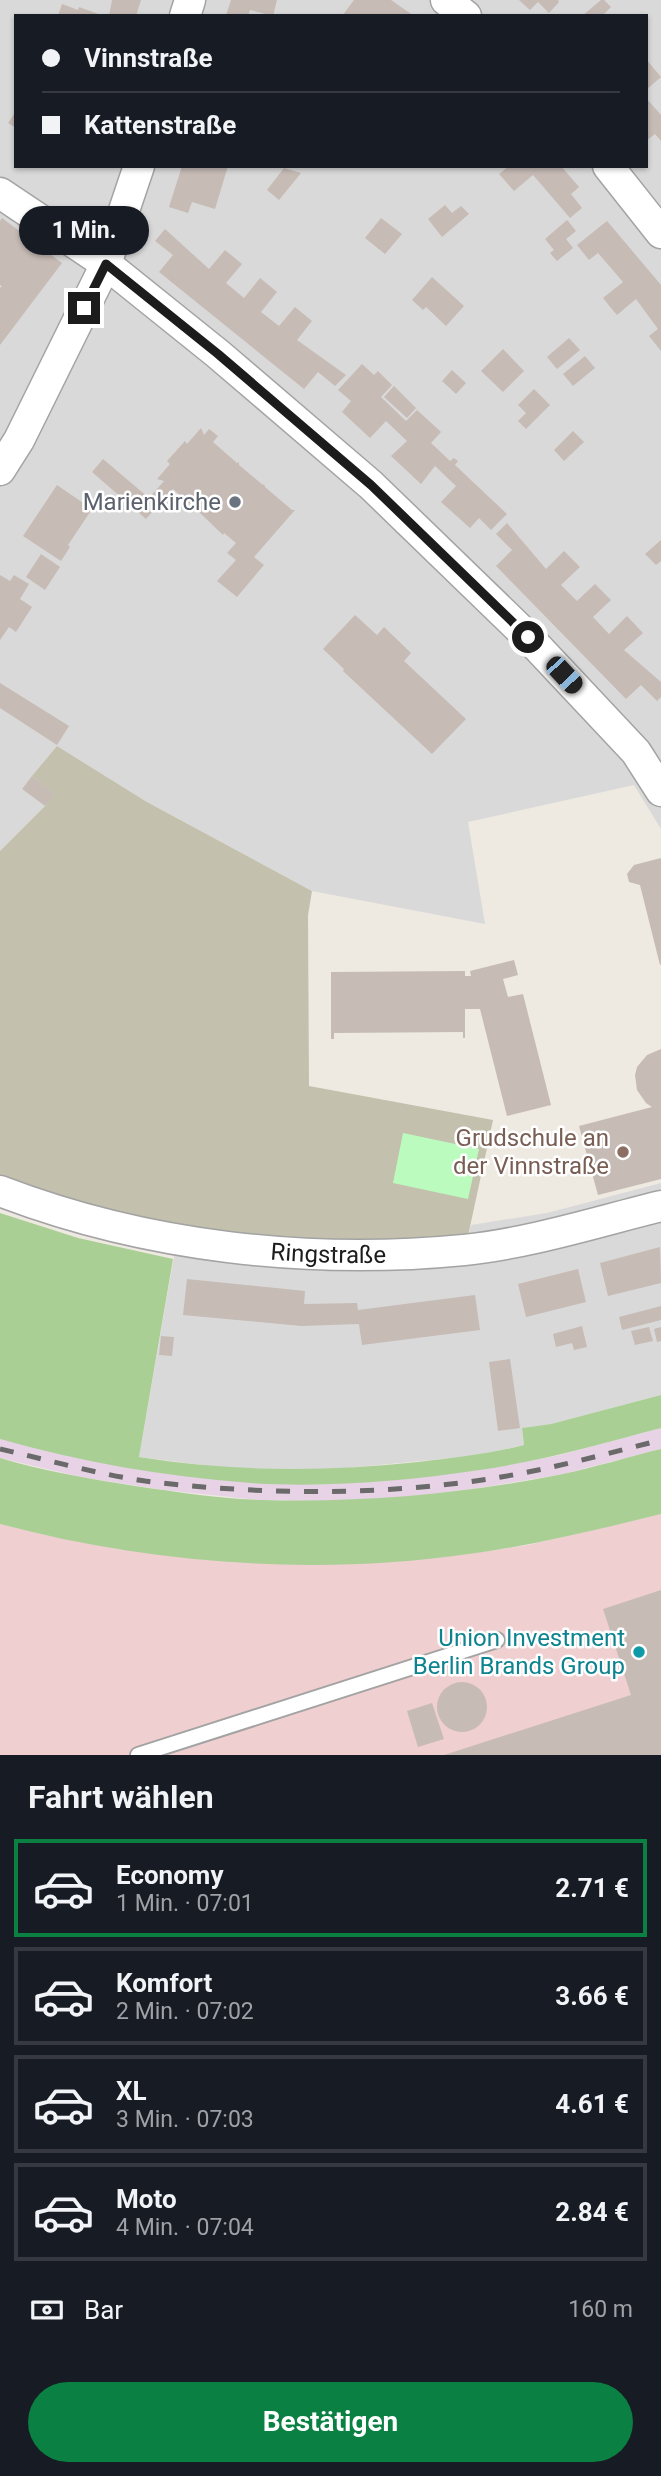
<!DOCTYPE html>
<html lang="de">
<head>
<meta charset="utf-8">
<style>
	:root { --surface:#171b24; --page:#242831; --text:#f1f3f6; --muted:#9ea1a6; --line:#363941; --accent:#0b8043 }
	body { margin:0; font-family:Roboto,sans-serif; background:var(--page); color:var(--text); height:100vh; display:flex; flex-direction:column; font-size:26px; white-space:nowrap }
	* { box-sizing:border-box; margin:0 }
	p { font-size:23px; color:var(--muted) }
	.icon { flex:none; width:38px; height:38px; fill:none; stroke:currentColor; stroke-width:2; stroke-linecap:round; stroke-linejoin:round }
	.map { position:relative; height:1755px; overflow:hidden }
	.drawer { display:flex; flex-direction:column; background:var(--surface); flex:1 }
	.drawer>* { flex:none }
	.guide { position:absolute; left:14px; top:14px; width:634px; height:154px; border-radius:0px; box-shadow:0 2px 5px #0004; display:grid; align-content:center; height:154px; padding:0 28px; background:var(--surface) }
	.end { position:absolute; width:32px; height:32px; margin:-16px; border:9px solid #1c1c1c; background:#fff; box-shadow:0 0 0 4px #fff }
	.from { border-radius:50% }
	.bubble { position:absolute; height:49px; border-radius:24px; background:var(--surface); box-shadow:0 2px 5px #0004; font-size:23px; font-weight:700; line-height:49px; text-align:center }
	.car { position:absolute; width:21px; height:42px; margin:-21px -10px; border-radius:9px; box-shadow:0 0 5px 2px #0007; background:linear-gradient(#222 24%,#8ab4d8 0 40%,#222 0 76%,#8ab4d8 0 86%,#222 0) }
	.guide b { display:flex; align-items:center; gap:24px; height:66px; font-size:26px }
	.guide b+b { border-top:2px solid var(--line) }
	.guide i { width:18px; height:18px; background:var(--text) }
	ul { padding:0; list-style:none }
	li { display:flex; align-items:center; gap:21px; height:98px; margin:0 14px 10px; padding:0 14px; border:4px solid var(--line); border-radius:0px }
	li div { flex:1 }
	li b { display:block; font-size:26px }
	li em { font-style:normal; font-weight:700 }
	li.current { border-color:var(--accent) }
	li>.icon { width:63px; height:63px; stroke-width:1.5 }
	h2 { padding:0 28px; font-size:32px; line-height:84px }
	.pay { display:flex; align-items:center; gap:18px; height:77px; padding:0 28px; font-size:26px }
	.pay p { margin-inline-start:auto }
	.primary-button { display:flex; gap:14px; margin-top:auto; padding:14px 28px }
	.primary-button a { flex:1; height:80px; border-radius:42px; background:var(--accent); color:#fff; font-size:28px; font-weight:700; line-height:80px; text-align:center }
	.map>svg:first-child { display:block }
</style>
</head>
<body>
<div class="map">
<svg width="661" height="1755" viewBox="0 0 661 1755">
	<rect width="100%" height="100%" fill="#eee9e1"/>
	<g fill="#dad9d9" fill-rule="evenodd">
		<path d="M0,0H661V829L634,785L468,822L485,924L312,891L147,802L57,746L22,789L45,806L0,851ZM16,16H646V166H16Z"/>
		<path d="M661,1183V1395L551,1424L522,1428L524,1445L472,1456L327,1470L227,1468L139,1457L177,1239L465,1250L471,1225L547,1213Z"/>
	</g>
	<path fill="#f0cfd0" d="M661,1514V1755H0V1524L41,1534L117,1549L186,1558L256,1563L333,1564L400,1561L468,1554L528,1545Z"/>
	<path fill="#e7d3e5" d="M661,1428V1449L563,1474L485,1487L409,1497L332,1501L259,1500L164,1490L81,1477L0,1458V1439L87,1459L168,1474L371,1482L480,1470L560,1455Z"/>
	<path fill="#c3c1ad" d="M57,746L147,802L312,891L308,915L309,1086L493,1120L465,1250L292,1253L0,1191V851L45,806L54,794L32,776Z"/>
	<g fill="#a9cf95">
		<path d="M0,1213L78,1238L173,1259L139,1457C232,1472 324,1472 418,1462C454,1458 489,1454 524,1445L522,1428L551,1424L661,1395V1428C601,1444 541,1461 480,1470C405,1481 326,1488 251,1483C167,1477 81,1462 0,1439Z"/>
		<path d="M661,1449V1514C597,1530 534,1545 469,1554C313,1576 151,1564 0,1524V1458C44,1471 90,1479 135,1486C177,1492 220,1499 262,1500C363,1503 464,1494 563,1474C596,1467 628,1457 661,1449Z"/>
	</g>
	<path fill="#bcfbbe" d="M403,1133L479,1149L468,1199L393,1183Z"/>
	<g fill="#c6bbb5">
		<path d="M112,0H141L136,16H109Z"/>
		<path d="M231,0H277L273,16L250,10L248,16H230L226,15Z"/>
		<path d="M354,0H391L414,16H342Z"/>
		<path d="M519,0H558L559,2L549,13L538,2L530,10Z"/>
		<path d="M601,0H604L611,7L602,16H582Z"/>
		<path d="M62,4L78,10L79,7L104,16H58Z"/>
		<path d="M646,59L661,77L646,90Z"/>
		<path d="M646,98L661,115V141L655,134L646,141Z"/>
		<path d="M16,111V128L8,123Z"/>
		<path d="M182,166H228L215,209L192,202L188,213L169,207Z"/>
		<path d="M509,166H561L579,187L571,194L582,208L570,218L533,175L514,191L499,174Z"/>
		<path d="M284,168L301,173L279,200L267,190Z"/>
		<path d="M445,205L452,213L461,206L469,214L442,237L428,219Z"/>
		<path d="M2,218L62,263L0,345V288L2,286L0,285V221Z"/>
		<path d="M381,218L402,234L385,254L365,238Z"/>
		<path d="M567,220L576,231L566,239L573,248L557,261L550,253L554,250L545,239Z"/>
		<path d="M607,221L661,285V351L649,336L658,329L636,299L617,315L611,308L603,298L623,282L598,253L589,260L577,245Z"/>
		<path d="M165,229L209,269L225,250L242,264L226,283L244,298L260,278L277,292L261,312L279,326L295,307L312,321L297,340L346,375L335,386L318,372L304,389L159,272L173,255L155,241Z"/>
		<path d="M432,277L464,306L446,326L426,307L423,310L412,300Z"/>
		<path d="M569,338L580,350L557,369L547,357Z"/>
		<path d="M503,349L524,371L503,392L481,371Z"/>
		<path d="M585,356L595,368L573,386L563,374Z"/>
		<path d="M362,364L374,375L378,371L392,385L381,397L406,421L417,410L441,432L431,443L450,461L454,458L458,461L455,465L507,514L491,530L479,518L470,528L441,502L456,486L435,466L421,484L391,456L407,441L386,421L370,438L342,412L351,401L338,390Z"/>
		<path d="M452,370L466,383L456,394L442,381Z"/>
		<path d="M394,386L416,408L407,418L384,397Z"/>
		<path d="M534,389L550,405L526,429L518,421L526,413L518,405Z"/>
		<path d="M201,428L204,435L209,429L218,436L213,442L237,463L239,462V465L263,485L264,484L265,487L292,510H295L254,557L264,565L237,597L217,581L236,560L227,553L236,543L224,533L223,535L199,512L198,513L197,510L173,489L146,519L92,472L103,459L149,498L164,481L157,479L170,464L167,461L185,441L187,444Z"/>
		<path d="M573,431L584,442L564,461L554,450Z"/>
		<path d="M57,485L92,509L68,545L70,547L61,561L23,536Z"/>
		<path d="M507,523L546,569L564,551L580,567L561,585L577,601L595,584L611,600L593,617L609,634L627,616L643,633L624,650L661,682V697L657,701L641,685L626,699L496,566L512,550L496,534Z"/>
		<path d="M661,540V561L656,565L645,554Z"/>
		<path d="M41,554L60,567L45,590L26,577Z"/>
		<path d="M0,575L10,581L14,575L29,584L20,599L32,607L16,632L9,627L0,640Z"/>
		<path d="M355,615L377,635L384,627L411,653L404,661L466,719L432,754L343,671L344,669L323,649Z"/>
		<path d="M0,683L69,726L57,745L0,708Z"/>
		<path d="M32,776L55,794L45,806L22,789Z"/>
		<path d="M661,858V964L660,965L640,885L629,882L627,874L634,865Z"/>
		<path d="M514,960L518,975L503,979L508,997L523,994L551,1105L507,1116L480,1009H465V1038H463V1032L334,1033V1039H331V972L465,971V976H471L470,971Z"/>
		<path d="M661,1049V1179L598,1195L579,1126L652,1107L646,1103L637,1090L635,1075L637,1067L647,1055Z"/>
		<path d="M660,1247L661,1283L608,1296L600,1263Z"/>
		<path d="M578,1269L586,1302L526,1317L518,1284Z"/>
		<path d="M187,1279L305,1291L304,1304L357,1303L358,1310L475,1295L480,1330L362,1345L359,1324L301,1326L183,1315Z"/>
		<path d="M661,1306V1320L622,1330L619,1317Z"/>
		<path d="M582,1326L587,1347L574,1350L572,1343L556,1347L553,1334Z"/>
		<path d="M649,1327L653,1341L635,1345L631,1331Z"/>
		<path d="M661,1327V1341L657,1342L654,1329Z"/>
		<path d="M161,1336L174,1337L172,1356L159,1355Z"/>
		<path d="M510,1359L520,1428L498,1431L489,1362Z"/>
		<path d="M661,1590V1755H444L631,1695L603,1609Z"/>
		<circle cx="462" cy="1707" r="25"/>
		<path d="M432,1703L444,1739L418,1747L407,1711Z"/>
	</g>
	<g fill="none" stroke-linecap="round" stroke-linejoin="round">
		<defs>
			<path id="service" d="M138,1755L497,1640"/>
			<g id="minor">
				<path d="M446,0L466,16"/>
				<path d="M185,16L190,0"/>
				<path d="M608,166L661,233"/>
				<path d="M0,193L106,264L218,354L371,485L528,637L636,752L661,791"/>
				<path d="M0,470L19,440L106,264L139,166"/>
				<path id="s1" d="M0,1191C146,1247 309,1265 464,1250C531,1243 596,1222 661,1206"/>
			</g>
		</defs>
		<use href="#service" stroke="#a3a3a3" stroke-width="18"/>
		<use href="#minor" stroke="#a3a3a3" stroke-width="33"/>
		<use href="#service" stroke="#fff" stroke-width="14"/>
		<use href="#minor" stroke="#fff" stroke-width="30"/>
		<path stroke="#6a6a6a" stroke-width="5" stroke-dasharray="14 14" stroke-linecap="butt" d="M0,1449C48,1460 97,1474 145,1481C258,1495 383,1496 495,1478C551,1469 606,1454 661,1440"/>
	</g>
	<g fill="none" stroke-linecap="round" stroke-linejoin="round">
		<path stroke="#1c1c1c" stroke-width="9" d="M84,308L106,264L218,354L371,485L528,637"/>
	</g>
	<circle fill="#6b7280" stroke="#fff" stroke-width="2.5" cx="235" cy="502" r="7"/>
	<circle fill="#8d6e63" stroke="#fff" stroke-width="2.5" cx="623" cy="1152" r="7"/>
	<circle fill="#0f9aa8" stroke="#fff" stroke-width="2.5" cx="639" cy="1652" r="7"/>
	<g text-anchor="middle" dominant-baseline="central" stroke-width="5" stroke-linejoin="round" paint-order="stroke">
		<g font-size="24" fill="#5b616d" stroke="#fff" text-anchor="end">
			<text x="221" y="502">Marienkirche</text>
		</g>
		<g font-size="24" fill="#785e54" stroke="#fff" text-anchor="end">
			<text x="609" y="1138">Grudschule an<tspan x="609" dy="28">der Vinnstraße</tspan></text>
		</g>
		<g font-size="24" fill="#1c1c1c" stroke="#fff">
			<text stroke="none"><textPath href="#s1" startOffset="336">Ringstraße</textPath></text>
		</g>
		<g font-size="24" fill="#0d838f" stroke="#fff" text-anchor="end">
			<text x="625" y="1638">Union Investment<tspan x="625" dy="28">Berlin Brands Group</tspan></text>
		</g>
	</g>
</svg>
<i class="end from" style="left:528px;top:637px"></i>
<i class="end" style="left:84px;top:308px"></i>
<div class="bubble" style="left:19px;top:206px;width:130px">1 Min.</div>
<i class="car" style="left:564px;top:675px;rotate:137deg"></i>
<div class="guide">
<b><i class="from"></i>Vinnstraße</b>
<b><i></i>Kattenstraße</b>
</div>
</div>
<section class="drawer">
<h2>Fahrt wählen</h2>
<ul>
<li class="current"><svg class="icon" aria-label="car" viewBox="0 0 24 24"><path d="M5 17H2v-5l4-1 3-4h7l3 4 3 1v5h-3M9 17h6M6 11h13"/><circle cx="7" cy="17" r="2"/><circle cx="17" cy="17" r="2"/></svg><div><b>Economy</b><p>1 Min. · 07:01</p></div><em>2.71 €</em></li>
<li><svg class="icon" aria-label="car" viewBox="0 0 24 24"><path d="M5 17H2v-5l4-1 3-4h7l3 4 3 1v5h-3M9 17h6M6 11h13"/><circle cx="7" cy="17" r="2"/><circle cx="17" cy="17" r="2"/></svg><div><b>Komfort</b><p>2 Min. · 07:02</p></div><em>3.66 €</em></li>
<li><svg class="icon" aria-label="car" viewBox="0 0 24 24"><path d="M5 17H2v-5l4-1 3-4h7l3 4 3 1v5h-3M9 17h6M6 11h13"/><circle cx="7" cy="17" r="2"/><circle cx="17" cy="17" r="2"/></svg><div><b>XL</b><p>3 Min. · 07:03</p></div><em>4.61 €</em></li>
<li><svg class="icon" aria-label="car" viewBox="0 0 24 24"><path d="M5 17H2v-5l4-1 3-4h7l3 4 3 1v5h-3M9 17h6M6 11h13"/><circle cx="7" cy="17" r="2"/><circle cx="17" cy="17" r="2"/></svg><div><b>Moto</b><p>4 Min. · 07:04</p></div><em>2.84 €</em></li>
</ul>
<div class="pay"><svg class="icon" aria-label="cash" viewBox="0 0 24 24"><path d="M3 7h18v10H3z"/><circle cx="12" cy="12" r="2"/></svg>Bar<p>160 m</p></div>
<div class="primary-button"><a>Bestätigen</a></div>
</section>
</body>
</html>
